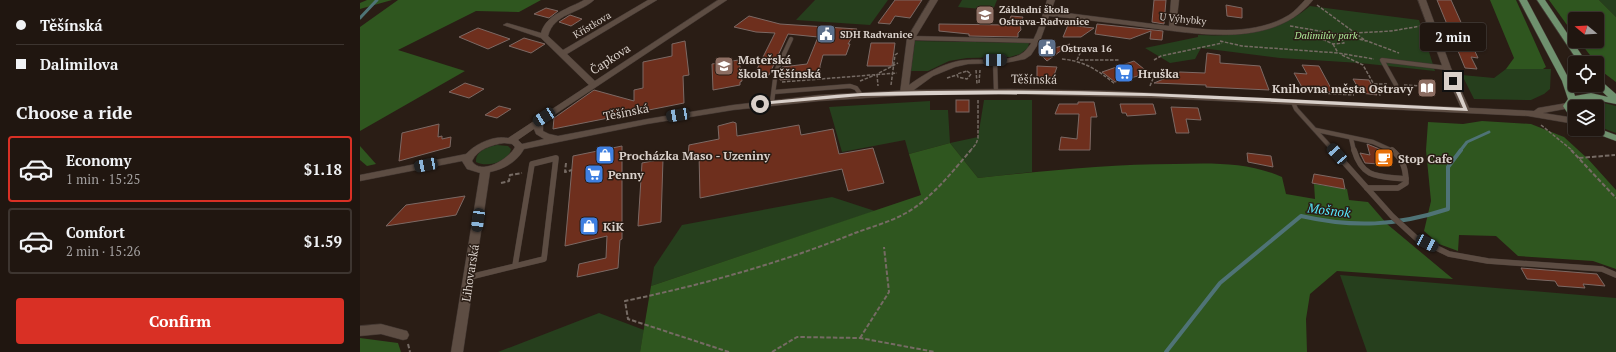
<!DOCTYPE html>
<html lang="en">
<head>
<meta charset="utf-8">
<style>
	:root { --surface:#201610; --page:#281f19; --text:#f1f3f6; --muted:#a29f9f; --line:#3d3530; --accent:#d93025 }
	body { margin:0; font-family:"PT Serif",serif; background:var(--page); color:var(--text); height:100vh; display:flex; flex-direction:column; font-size:15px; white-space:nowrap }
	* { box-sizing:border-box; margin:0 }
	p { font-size:13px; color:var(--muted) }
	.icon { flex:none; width:22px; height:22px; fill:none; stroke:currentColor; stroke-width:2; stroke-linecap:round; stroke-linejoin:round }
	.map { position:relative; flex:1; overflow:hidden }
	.drawer { display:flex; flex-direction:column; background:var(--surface); width:360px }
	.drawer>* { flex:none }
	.banner { display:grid; align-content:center; height:88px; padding:0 16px; background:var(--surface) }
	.needle { width:26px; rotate:288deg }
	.controls { position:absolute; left:1208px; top:12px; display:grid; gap:8px }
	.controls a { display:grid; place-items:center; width:36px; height:36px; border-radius:4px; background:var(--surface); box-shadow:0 1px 3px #0004,0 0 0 1px var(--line); font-size:20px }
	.end { position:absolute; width:18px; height:18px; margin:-9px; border:5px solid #d9d0ca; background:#111; box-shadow:0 0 0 2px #111 }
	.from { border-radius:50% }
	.bubble { position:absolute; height:28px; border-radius:4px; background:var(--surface); box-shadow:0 1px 3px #0004,0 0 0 1px var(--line); font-size:13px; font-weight:700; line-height:28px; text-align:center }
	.car { position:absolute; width:12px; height:24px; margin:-12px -6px; border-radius:5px; box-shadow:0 0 3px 1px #0007; background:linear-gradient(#222 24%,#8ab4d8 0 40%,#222 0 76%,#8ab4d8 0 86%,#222 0) }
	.banner b { display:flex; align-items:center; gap:14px; height:38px; font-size:15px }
	.banner b+b { border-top:1px solid var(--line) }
	.banner i { width:10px; height:10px; background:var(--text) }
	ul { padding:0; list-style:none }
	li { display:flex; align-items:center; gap:12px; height:66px; margin:0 8px 6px; padding:0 8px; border:2px solid var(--line); border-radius:4px }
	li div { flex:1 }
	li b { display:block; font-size:15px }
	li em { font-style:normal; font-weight:700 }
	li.on { border-color:var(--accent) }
	li>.icon { width:36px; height:36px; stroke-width:1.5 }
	h2 { padding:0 16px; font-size:18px; line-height:48px }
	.action { display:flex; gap:8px; margin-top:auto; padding:8px 16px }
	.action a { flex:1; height:46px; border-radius:4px; background:var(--accent); color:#fff; font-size:16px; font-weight:700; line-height:46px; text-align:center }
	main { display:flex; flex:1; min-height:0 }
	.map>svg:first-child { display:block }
</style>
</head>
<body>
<main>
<section class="drawer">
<div class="banner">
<b><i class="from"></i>Těšínská</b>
<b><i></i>Dalimilova</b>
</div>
<h2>Choose a ride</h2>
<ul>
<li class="on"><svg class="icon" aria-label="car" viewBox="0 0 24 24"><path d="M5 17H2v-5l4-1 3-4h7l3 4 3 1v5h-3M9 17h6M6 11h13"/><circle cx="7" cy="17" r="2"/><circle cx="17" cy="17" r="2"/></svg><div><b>Economy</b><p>1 min · 15:25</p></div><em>$1.18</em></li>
<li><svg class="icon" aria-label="car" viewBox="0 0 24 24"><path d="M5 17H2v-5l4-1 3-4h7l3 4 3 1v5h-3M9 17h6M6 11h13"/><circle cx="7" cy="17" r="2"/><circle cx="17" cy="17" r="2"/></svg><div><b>Comfort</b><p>2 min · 15:26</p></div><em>$1.59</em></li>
</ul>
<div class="action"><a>Confirm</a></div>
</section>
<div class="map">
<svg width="1256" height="352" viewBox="0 0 1256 352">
	<rect width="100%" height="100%" fill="#2a1d15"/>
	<g fill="#263f1d">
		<path d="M455,0H528L510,25L436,20Z"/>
		<path d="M602,0H637L633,10L598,7Z"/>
		<path d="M1239,0H1256V17Z"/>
		<path d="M950,6L1059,20L1075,71L1000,63L920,58L841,48L835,59L810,63L785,48L838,37V35C878,37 918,33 950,6Z"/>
		<path d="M555,41L669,43L668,48L660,54L650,57L607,58L589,61L568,71H551Z"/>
		<path d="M1146,69H1191L1190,89L1184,94L1171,100L1114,99L1102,75L1134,78Z"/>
		<path d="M624,100H672V172L618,178L590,143L549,154L545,140L482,152L469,107L570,101V110H588L590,143L618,137Z"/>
		<path d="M1229,102L1244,103L1256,106V133L1237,126V107H1219L1223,103Z"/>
		<path d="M137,145L148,146L151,149C149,162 127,168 116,162C115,151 128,147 137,145Z"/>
		<path d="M472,197L515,211L291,286L294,267L322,225Z"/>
		<path d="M980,275L1256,298V352H1007Z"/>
		<path d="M239,313L284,330L280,352H138Z"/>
	</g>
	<g fill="#2f561f">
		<path d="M7,0H32L0,9V3Z"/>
		<path d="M38,0H181L159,12L116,11L38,50L105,71L0,131V27Z"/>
		<path d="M1130,0H1156L1186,67L1183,69H1146L1154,58Z"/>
		<path d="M1189,0H1239L1256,17V82L1244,73L1219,41H1237V19H1215V36Z"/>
		<path d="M1122,121L1171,124L1204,137L1228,159L1256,190V269L1233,261L1158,256L1136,236L1099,235L1098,251L1079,244L1064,231L1071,201L1066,150L1068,122L1103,124Z"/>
		<path d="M590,143L618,178C684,171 749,164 815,164C852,163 888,162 922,177L926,194L955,199L954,184L987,189L989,200L1008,202L1027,224L1093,279L977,271L950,294L946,319L947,352H280L291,286L561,195L549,154Z"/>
		<path d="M0,146L16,164L7,166L0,160Z"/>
		<path d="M0,338L38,343L41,352H0Z"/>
	</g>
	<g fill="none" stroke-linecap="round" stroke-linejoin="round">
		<g stroke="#4f7376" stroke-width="3">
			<path d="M0,18L17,0"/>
			<path d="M1100,151L1107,142L1129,132"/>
		</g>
		<path stroke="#4f7376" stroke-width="4" d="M806,352L860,283L941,216C994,228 1036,226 1088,209V167L1101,150"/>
	</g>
	<g fill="#6e2f1d" stroke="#7c6964">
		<path d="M535,0H562L550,18L535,16L530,24L518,23Z"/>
		<path d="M794,0H806L804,24L792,22Z"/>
		<path d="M1077,0H1091L1104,29L1117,30L1126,49L1113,47L1118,58L1111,57L1117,69L1105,68Z"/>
		<path d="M866,5L882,8V18L867,16Z"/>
		<path d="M186,8L198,11L189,18L174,14Z"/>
		<path d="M210,15L222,19L211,26L199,22Z"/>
		<path d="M389,16L420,24L497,29L488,44H490L486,55H463L460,66V76L420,80L422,67L447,64L458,37L428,34L409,75H394L415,33L396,32L374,27Z"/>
		<path d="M651,16L663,17L660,24L661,30L658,33V37L609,36V34L579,31V24L647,25Z"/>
		<path d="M737,24L803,31L802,40L790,39L791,31L770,39L735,34Z"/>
		<path d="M708,25L734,28L721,37H703Z"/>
		<path d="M118,28L150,39L128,49L99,37Z"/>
		<path d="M164,38L185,44L171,53L149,46Z"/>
		<path d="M325,41L329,75L323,76L324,103L193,129L194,118L234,90L274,101V90L283,88V62L312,56V44Z"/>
		<path d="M511,43H535L532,66H507Z"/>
		<path d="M710,44L687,61L678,52Z"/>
		<path d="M847,53L860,55V63L900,66L909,90L846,87V85L794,83L820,72L845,73Z"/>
		<path d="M379,60L382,81L380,82V85L353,90L352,64Z"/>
		<path d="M774,61L789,73L779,74L778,76L755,82L742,72Z"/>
		<path d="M942,65L959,66L973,92L944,91L934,73L947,74Z"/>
		<path d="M677,66L697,67L693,78H689V80H677Z"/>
		<path d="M993,79L1009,80L1017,95L1001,93Z"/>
		<path d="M105,83L124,89L109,98L89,92Z"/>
		<rect x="596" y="100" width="13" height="12"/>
		<path d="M718,102H734L737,117H731L730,150H699L701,137L717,139L719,114H695L699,104H718Z"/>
		<path d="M760,104H793L796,114L767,116L766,113H762Z"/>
		<path d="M139,106L151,109L137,118L125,115Z"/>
		<path d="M811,107L838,108L841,120L826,119L829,133H816Z"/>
		<path d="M373,122L376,123L377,136L439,125L441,135L473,129L479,154L513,148L524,183L488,191L482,169L340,198L339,154L328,156L329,145L359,139L358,126Z"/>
		<path d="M79,124L78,137L82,136V139L91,137L90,147L39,161L42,133Z"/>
		<path d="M1007,144L1027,152L1032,165L1005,163L1000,153L1010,155Z"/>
		<path d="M262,146V239L260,240L258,268L217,277L219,264L246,258L247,236L205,246L213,156Z"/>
		<path d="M887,153L911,156L913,167L888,162Z"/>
		<path d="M303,159L301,222L278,226L282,163Z"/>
		<path d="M954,174L983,179L985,189L952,183Z"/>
		<path d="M105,196L96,215L26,226L46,205Z"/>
		<path d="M1161,268L1237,274L1245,286L1223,284L1225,288L1198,286L1195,281L1167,279Z"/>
	</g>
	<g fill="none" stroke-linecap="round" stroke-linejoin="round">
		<defs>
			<g id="lane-far1">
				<path d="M551,38L676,41"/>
				<path d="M635,60L636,92"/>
				<path d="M1036,85L1022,60L1087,68"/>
				<path d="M414,92L490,86L496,88L501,95"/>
				<path d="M412,102L416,71L431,39"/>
				<path d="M933,102L936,109L974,151"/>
				<path d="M956,130L1013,142L1033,151"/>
				<path d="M991,138L994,151"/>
			</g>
			<g id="lane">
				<path d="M973,150L1032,216L1056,238L1089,254L1128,261L1242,269L1256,275"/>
				<path d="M994,150C1003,180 1019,176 1046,179"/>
				<path d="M1007,188H1038L1046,183C1046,169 1043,159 1032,150"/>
				<path d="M110,277L184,259L196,158L172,164L155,266"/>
			</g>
			<g id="street">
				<path d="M224,0H234C219,14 194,13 188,36L203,50L288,0H297L207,54L236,82V86H230L181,38L143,25L147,23L181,33C186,14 210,8 224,0Z"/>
				<path d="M570,0H578L555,38L549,85C564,74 580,65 598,61C618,57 652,65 666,50C678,37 682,16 687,0H695L691,11L809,26L811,0H819L816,26C853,31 896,35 929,15C935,11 940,5 945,0H953C913,49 837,34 783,27C752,23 721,19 689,16L680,41L671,55L665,59L645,63L608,64L595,67L573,76L547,95H541L540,93L547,38Z"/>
				<path d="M1058,0H1066L1091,68L1110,110L1109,112H1103L1102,110L1083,68Z"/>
				<path d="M21,324L47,331L49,335L47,339L43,340L21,334L0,336V326Z"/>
			</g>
			<path id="secondary" d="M358,0H367L185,121L183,125V131L189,134L198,136L287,119L373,105L459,95L552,90L650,89L750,91L1174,111L1178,108L1207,103L1211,106L1210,108L1183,113L1215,118V124L1168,116L799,98L650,94L552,95L459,101L373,110L287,124L164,149C157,162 144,169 130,172L103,352H91L120,173L107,169L102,161L0,181V175L106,154C115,144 134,135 148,138ZM174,129L176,134L184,139L162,144L158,140ZM144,143L152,144L155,147C149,159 121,176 112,161C118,149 131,145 144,143Z"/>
			<g id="primary">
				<path d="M1159,0H1167L1210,81L1215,96L1231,93L1248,97L1235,85H1237V79L1240,80L1256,94V104L1231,99L1215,101L1211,106L1215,111V121L1212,120L1203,106L1208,99L1202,81Z"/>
				<path d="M1177,0H1185L1227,63H1219Z"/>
				<path d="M1237,128L1256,135V141L1229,131L1227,129H1237Z"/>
			</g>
		</defs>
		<use href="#lane-far1" stroke="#423732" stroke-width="5"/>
		<use href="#lane" stroke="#423732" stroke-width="6"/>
		<use href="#street" stroke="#423732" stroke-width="1"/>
		<use href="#secondary" stroke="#423732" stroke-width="1"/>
		<use href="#primary" stroke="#423732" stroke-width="1"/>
		<g stroke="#766b64" stroke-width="1.5" stroke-dasharray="3.5 1.5" stroke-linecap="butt">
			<path d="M957,5L1006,41"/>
			<path d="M930,26L977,34L1031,31L1061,26"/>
			<path d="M967,33L963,34L962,39L973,44L984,43L980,35"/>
			<path d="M980,35L1007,41L1039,53"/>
			<path d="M860,41L882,46L978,53L1014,59"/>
			<path d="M973,44L978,53"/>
			<path d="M982,55L1003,65L1021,97"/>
			<path d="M702,59C724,61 738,70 755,84"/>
			<path d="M717,60L721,51"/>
			<path d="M720,60H760"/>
			<path d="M794,60L801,56L862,43"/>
			<path d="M616,70L617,84"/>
			<path d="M607,71L611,74L607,79L598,77L597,74Z"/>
			<path d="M519,73L538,63"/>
			<path d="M517,74L518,86"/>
			<path d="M587,78L597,75"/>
			<path d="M500,81L515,75"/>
			<path d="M422,82L537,73"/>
			<path d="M619,83L620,70"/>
			<path d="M1014,84H1027"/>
			<path d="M531,85L535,55L538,53"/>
			<path d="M1044,85L1061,86"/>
			<path d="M790,86L794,76"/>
			<path d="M958,93L994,95"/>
			<path d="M1181,125L1213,151"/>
			<path d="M610,151L616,144L618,138V100"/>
		</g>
		<g stroke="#766b64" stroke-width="2" stroke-dasharray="4.5 2" stroke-linecap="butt">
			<path d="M1211,150L1256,198"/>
			<path d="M1219,158L1255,155"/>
			<path d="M206,163L205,172L212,170"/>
			<path d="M141,183L149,181L150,175L162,173"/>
			<path d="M500,338L529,292L524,247"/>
			<path d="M48,344L50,352"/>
			<path d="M369,352L268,319L265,301C342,285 421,263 495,233C511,227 530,222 546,213C570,200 593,171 611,150"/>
			<path d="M412,352L437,337L500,338L575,352"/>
		</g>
		<use href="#lane-far1" stroke="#5d4d43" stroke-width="4"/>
		<use href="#lane" stroke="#5d4d43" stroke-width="5.5"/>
		<use href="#street" fill="#5d4d43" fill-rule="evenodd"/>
		<use href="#secondary" fill="#5d4d43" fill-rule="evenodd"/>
		<use href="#primary" fill="#6f916e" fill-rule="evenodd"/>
	</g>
	<path fill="#d9d0ca" d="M1093,79L1096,81L1108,111L791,96L666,94L501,96L400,105L397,104L400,102C434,99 468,95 502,93C702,85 903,98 1103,108L1091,81Z"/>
	<defs>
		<symbol id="school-square" viewBox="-11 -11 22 22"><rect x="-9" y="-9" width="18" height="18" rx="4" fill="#8d6e63" stroke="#2a1d15"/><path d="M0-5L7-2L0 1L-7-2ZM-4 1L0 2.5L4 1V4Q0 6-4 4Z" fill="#fff"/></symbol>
		<symbol id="civic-square" viewBox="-11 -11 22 22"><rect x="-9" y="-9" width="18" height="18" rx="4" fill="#5c6f8a" stroke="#2a1d15"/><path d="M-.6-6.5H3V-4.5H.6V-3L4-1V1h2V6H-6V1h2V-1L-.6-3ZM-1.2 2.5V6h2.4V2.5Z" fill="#fff"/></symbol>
		<symbol id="supermarket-square" viewBox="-11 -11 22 22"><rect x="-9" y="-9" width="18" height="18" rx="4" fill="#3f7fe0" stroke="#2a1d15"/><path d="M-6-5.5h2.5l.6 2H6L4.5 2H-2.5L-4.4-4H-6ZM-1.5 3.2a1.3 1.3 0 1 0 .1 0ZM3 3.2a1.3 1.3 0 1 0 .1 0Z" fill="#fff"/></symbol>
		<symbol id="library-square" viewBox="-11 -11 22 22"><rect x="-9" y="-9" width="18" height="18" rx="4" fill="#8d6e63" stroke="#2a1d15"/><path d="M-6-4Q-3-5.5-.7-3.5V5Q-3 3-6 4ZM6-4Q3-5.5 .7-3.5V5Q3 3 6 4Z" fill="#fff"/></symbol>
		<symbol id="shop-square" viewBox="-11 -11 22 22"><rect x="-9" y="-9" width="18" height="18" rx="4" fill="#3f7fe0" stroke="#2a1d15"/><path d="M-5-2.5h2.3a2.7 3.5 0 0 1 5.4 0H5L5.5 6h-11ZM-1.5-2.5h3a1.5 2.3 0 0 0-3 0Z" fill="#fff"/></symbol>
		<symbol id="cafe-square" viewBox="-11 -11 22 22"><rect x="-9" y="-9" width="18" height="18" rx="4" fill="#e8710a" stroke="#2a1d15"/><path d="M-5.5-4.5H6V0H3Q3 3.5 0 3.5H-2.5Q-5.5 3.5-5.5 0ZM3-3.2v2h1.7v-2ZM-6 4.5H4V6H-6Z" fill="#fff"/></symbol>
	</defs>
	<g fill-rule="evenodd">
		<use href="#school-square" x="614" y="4" width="22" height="22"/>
		<use href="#civic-square" x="455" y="23" width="22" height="22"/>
		<use href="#civic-square" x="676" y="37" width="22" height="22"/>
		<use href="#school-square" x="353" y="55" width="22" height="22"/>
		<use href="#supermarket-square" x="753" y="62" width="22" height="22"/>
		<use href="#library-square" x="1056" y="77" width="22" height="22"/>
		<use href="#shop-square" x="234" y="144" width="22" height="22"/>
		<use href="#cafe-square" x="1013" y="147" width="22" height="22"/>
		<use href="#supermarket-square" x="223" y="163" width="22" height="22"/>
		<use href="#shop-square" x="218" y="215" width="22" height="22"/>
	</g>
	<g text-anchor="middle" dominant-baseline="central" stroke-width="3" stroke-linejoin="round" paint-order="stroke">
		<g font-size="10" font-weight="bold" fill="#d9d0ca" stroke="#2a1d15" text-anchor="start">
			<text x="639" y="9">Základní škola<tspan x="639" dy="12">Ostrava-Radvanice</tspan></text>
			<text x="480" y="34">SDH Radvanice</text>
			<text x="701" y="48">Ostrava 16</text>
		</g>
		<g font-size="10" fill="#d9d0ca" stroke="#2a1d15">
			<text transform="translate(823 19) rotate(6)">U Výhybky</text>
			<text transform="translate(232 25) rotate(-31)">Křístkova</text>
		</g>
		<g font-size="10" font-style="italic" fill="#aeeb99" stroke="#2a1d15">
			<text x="966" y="35">Dalimilův park</text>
		</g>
		<g font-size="12" fill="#d9d0ca" stroke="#2a1d15">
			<text transform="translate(250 59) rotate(-33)">Čapkova</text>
			<text transform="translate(674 79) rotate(1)">Těšínská</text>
			<text transform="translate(266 112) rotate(-11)">Těšínská</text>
			<text transform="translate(110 273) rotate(-81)">Lihovarská</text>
		</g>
		<g font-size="12" font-weight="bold" fill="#d9d0ca" stroke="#2a1d15" text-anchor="start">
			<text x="378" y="59">Mateřská<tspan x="378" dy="14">škola Těšínská</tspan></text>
			<text x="778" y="73">Hruška</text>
			<text x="1053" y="88" text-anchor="end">Knihovna města Ostravy</text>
			<text x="259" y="155">Procházka Maso - Uzeniny</text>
			<text x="1038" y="158">Stop Cafe</text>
			<text x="248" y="174">Penny</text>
			<text x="243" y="226">KiK</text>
		</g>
		<g font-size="13" font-style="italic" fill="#57e9fd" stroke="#2a1d15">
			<text transform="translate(969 210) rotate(7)">Mošnok</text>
		</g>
	</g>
</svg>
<div class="controls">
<a><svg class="needle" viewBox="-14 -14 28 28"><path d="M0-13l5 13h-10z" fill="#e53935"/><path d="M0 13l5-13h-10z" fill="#a29f9f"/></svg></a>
<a><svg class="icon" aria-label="locate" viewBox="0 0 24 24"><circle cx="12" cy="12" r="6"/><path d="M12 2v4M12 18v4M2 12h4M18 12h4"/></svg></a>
<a><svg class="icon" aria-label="layers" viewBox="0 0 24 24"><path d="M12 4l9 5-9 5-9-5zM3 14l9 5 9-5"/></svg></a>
</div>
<i class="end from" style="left:400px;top:104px"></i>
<i class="end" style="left:1093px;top:81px"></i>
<div class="bubble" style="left:1060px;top:23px;width:66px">2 min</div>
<i class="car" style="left:635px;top:60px;rotate:89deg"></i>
<i class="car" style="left:318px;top:115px;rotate:260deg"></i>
<i class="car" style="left:184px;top:117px;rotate:237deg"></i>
<i class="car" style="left:977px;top:154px;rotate:318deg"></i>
<i class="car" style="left:66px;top:165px;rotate:259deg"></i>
<i class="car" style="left:118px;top:220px;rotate:188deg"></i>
<i class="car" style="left:1067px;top:243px;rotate:116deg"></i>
</div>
</main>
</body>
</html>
